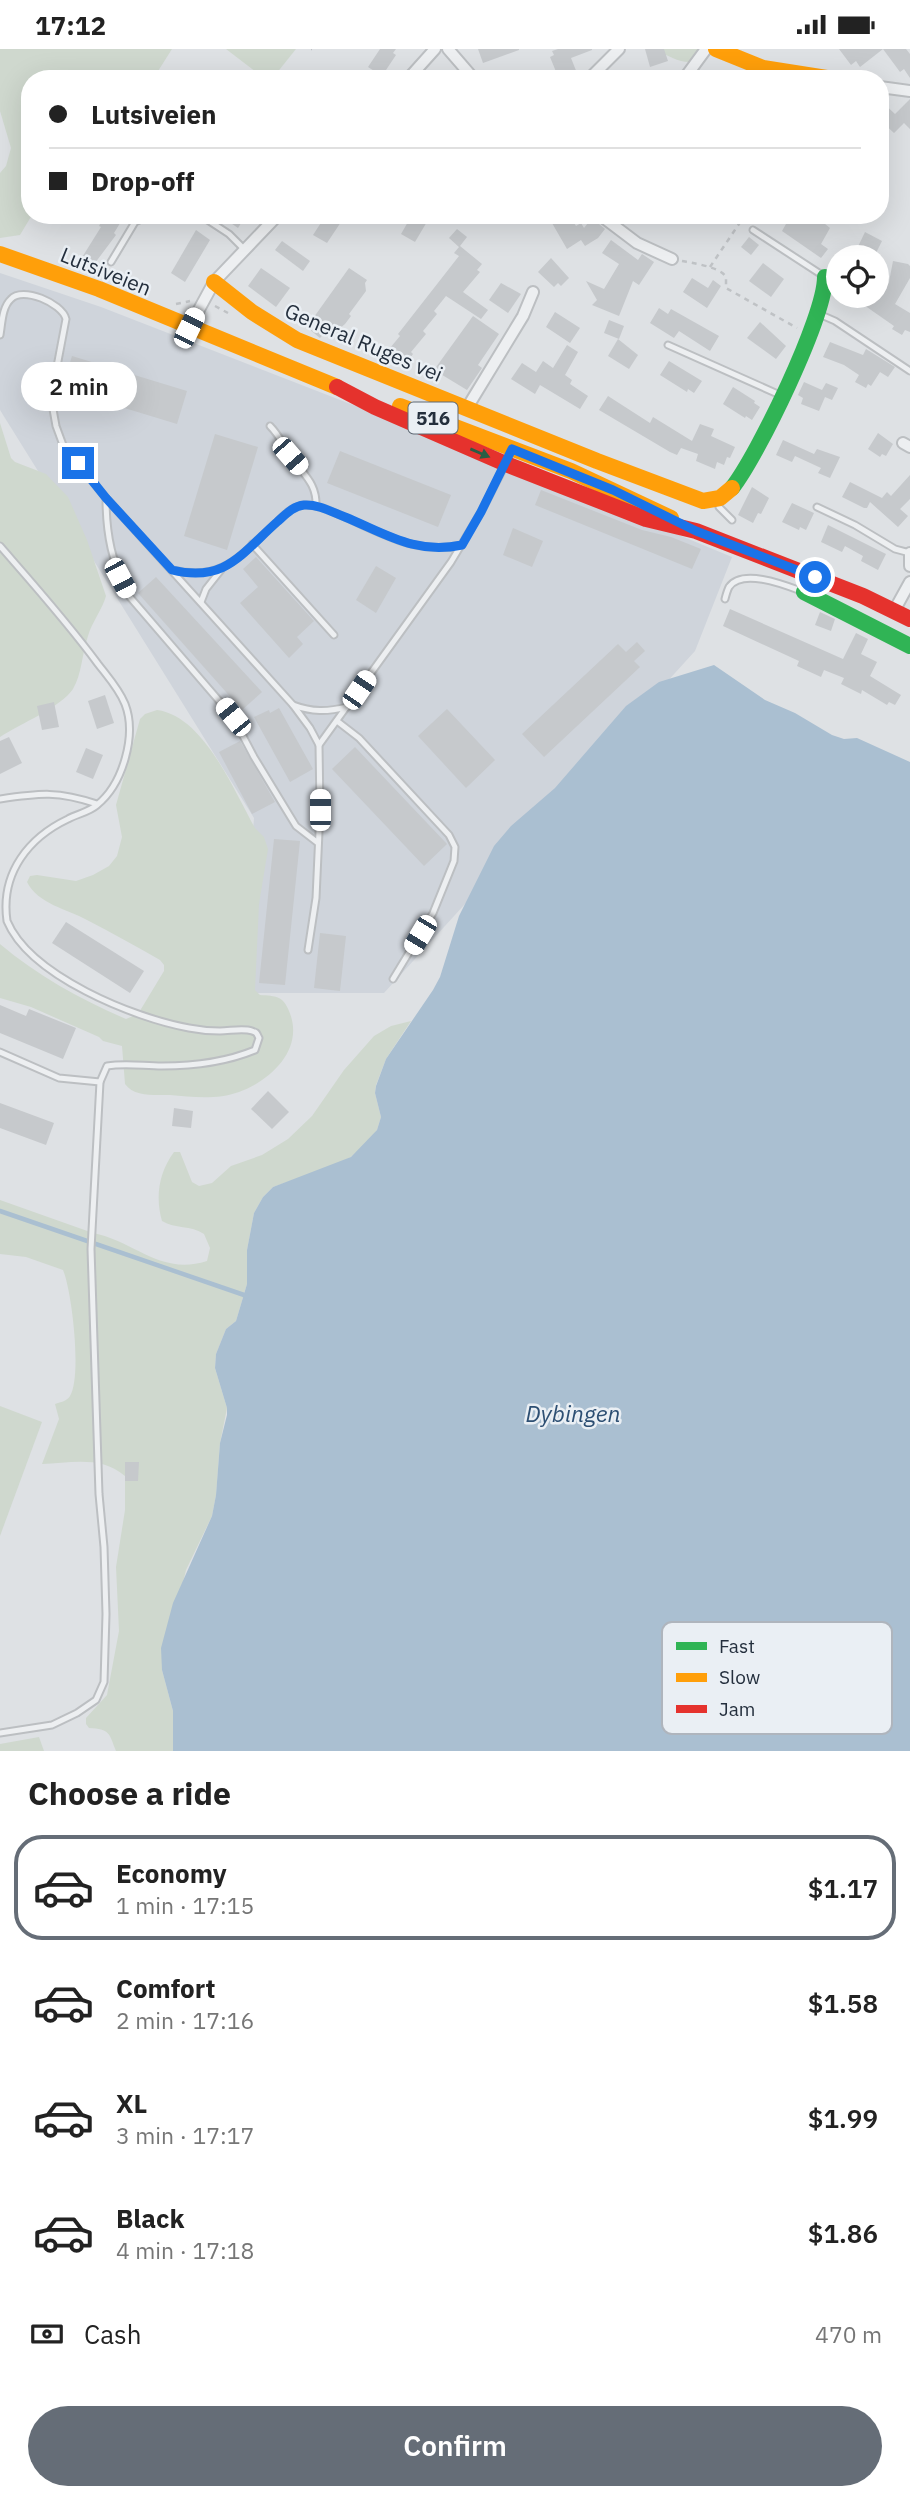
<!DOCTYPE html>
<html lang="en">
<head>
<meta charset="utf-8">
<style>
	:root { --surface:#fff; --page:#f6f6f6; --text:#222; --muted:#767676; --line:#e0e0e0; --accent:#656d77 }
	body { margin:0; font-family:"IBM Plex Sans",sans-serif; background:var(--page); color:var(--text); height:100vh; display:flex; flex-direction:column; font-size:26px; white-space:nowrap }
	* { box-sizing:border-box; margin:0 }
	p { font-size:23px; color:var(--muted) }
	.icon { flex:none; width:38px; height:38px; fill:none; stroke:currentColor; stroke-width:2; stroke-linecap:round; stroke-linejoin:round }
	.map { position:relative; height:1702px; overflow:hidden }
	.drawer { display:flex; flex-direction:column; background:var(--surface); flex:1 }
	.drawer>* { flex:none }
	.hud { position:absolute; left:21px; top:21px; width:868px; height:154px; border-radius:28px; box-shadow:0 7px 28px #0002; display:grid; align-content:center; height:154px; padding:0 28px; background:var(--surface) }
	.buttons { position:absolute; left:826px; top:196px; display:grid; gap:14px }
	.buttons a { display:grid; place-items:center; width:63px; height:63px; border-radius:50%; background:var(--surface); box-shadow:0 7px 28px #0002; font-size:35px }
	.end { position:absolute; width:32px; height:32px; margin:-16px; border:9px solid #1a73e8; background:#fff; box-shadow:0 0 0 4px #fff }
	.from { border-radius:50% }
	.bubble { position:absolute; height:49px; border-radius:24px; background:var(--surface); box-shadow:0 7px 28px #0002; font-size:23px; font-weight:600; line-height:49px; text-align:center }
	.car { position:absolute; width:21px; height:42px; margin:-21px -10px; border-radius:9px; box-shadow:0 0 5px 2px #0007; background:linear-gradient(#fff 24%,#345 0 40%,#fff 0 76%,#345 0 86%,#fff 0) }
	.hud b { display:flex; align-items:center; gap:24px; height:66px; font-size:26px }
	.hud b+b { border-top:2px solid var(--line) }
	.hud i { width:18px; height:18px; background:var(--text) }
	ul { padding:0; list-style:none }
	li { display:flex; align-items:center; gap:21px; height:105px; margin:0 14px 10px; padding:0 14px; border:4px solid transparent; border-radius:28px }
	li div { flex:1 }
	li b { display:block; font-size:26px }
	li em { font-style:normal; font-weight:600 }
	li.selected { border-color:var(--accent) }
	li>.icon { width:63px; height:63px; stroke-width:1.5 }
	h2 { padding:0 28px; font-size:32px; line-height:84px }
	.pay { display:flex; align-items:center; gap:18px; height:77px; padding:0 28px; font-size:26px }
	.pay p { margin-inline-start:auto }
	.action { display:flex; gap:14px; margin-top:auto; padding:14px 28px }
	.action a { flex:1; height:80px; border-radius:42px; background:var(--accent); color:#fff; font-size:28px; font-weight:600; line-height:80px; text-align:center }
	.status { display:flex; justify-content:space-between; align-items:center; height:49px; padding:0 35px; background:var(--surface); direction:ltr }
	.status svg { height:19px; fill:currentColor }
	.map>svg:first-child { display:block }
</style>
</head>
<body>
<div class="status"><b>17:12</b><svg viewBox="0 0 49 12"><path d="M0 12V9h3v3zM5 12V6h3v6zM10 12V3h3v9zM15 12V0h3v12zM26 1h20v11H26zM47 4h2v5h-2z"/></svg></div>
<div class="map">
<svg width="910" height="1702" viewBox="0 0 910 1702">
	<rect width="100%" height="100%" fill="#dee1e4"/>
	<path fill="#cfd4db" d="M0,224L101,258L546,431L732,508L695,602L384,944H240L254,769L0,361Z"/>
	<g fill="#cfd8ce">
		<path d="M0,0H172L153,30H30V166H32L20,186L0,189V124L6,117L11,99L0,62Z"/>
		<path d="M226,0H296L272,30H265Z"/>
		<path d="M654,0H715C693,22 678,12 654,0Z"/>
		<path d="M0,374L11,409L15,413L46,425L68,448L87,491L106,547C102,561 92,573 88,587C82,604 82,625 73,640C61,658 20,675 0,688Z"/>
		<path d="M157,661C204,667 234,742 255,779L264,788L268,800L259,855L255,941L260,946C276,947 283,947 289,962C305,999 272,1031 239,1043C217,1051 192,1048 170,1046C155,1046 134,1048 125,1035L122,997L103,992L99,988L31,958L0,949V895C38,927 80,950 126,970L138,965L164,922V916L160,911C136,897 112,884 87,871C67,860 38,855 27,833L30,827L37,826L76,832L93,826L109,817L117,807L122,788L116,756L140,670L145,665Z"/>
		<path d="M411,972L386,1010L376,1036L375,1044L381,1068L377,1081L369,1092L351,1108L338,1115L273,1138L263,1148L254,1164L247,1201V1235L236,1272L226,1280L216,1305L215,1319L227,1359L220,1394L216,1446L212,1467L186,1521L162,1621L173,1662V1702H116C109,1684 110,1680 89,1679L86,1675V1669L107,1646L119,1582L116,1518L125,1461V1427C101,1406 70,1414 42,1415L59,1370L55,1355C61,1353 67,1352 70,1347C82,1328 72,1242 63,1221L26,1208L0,1205V1151L93,1184C135,1192 160,1227 207,1212L210,1199L204,1185C191,1176 175,1180 162,1172C155,1148 159,1123 174,1103H180L192,1133L199,1137L212,1134L231,1117L262,1106L288,1090L312,1067L344,1021L374,987L391,977Z"/>
		<path d="M0,1357L42,1373L0,1487Z"/>
		<path d="M39,1688L44,1702H0V1695Z"/>
	</g>
	<path fill="#aabfd1" d="M714,616L765,651L795,664L832,686L844,690L857,689L910,713V1702H173V1662L162,1621L161,1599L173,1554L212,1467L216,1446L220,1394L227,1366V1359L215,1319L216,1305L226,1280L236,1272L247,1235V1201L254,1164L263,1148L273,1138L351,1108L377,1081L381,1068L375,1044L376,1037L386,1010L433,941L440,928L459,867L494,797L511,777L555,739L626,657L659,633Z"/>
	<g fill="none" stroke-linecap="round" stroke-linejoin="round">
		<path stroke="#aabfd1" stroke-width="4.5" d="M0,1162L247,1247"/>
	</g>
	<g fill="#c6c9cc">
		<path d="M380,0H396L393,4L396,6L382,27L368,18Z"/>
		<path d="M478,0H519V1L483,14Z"/>
		<path d="M558,0H592V1L571,9L577,24L559,30L550,8L554,6L552,2Z"/>
		<path d="M645,0H664L668,12L650,18Z"/>
		<path d="M839,0H906L910,5V29L904,20L900,23L883,0L860,18L856,12L851,16Z"/>
		<path d="M910,50V80L904,74L894,84L880,71V51L895,65Z"/>
		<path d="M105,166H125L114,184L116,186L92,218L81,210L101,178L99,177Z"/>
		<path d="M219,166H246L238,179Z"/>
		<path d="M326,166H342L339,171L341,173L327,194L313,186Z"/>
		<path d="M412,166H431L415,193L401,185Z"/>
		<path d="M563,166H569L576,177L581,174L584,179L592,169L605,180L598,189L585,197L581,191L567,200L552,174Z"/>
		<path d="M775,166H814L830,179L821,195L828,200L821,209L782,182L786,175Z"/>
		<path d="M457,180L467,188L460,197L482,215L477,221L480,223L463,243L488,261L481,270L446,247L434,262L437,265L423,282L426,285L411,303L413,305L407,313L402,309L397,315L385,305L400,287L398,285L459,207L454,204L459,198L449,189Z"/>
		<path d="M196,181L210,191L185,233L171,224Z"/>
		<path d="M865,183L882,192L874,208H853Z"/>
		<path d="M749,188L759,196L751,206L741,198Z"/>
		<path d="M611,191L638,211L642,205L654,213L639,236L633,232L619,267L592,256L597,251L586,232L604,240L619,215L602,204Z"/>
		<path d="M282,192L310,212L303,222L275,201Z"/>
		<path d="M551,209L569,229L561,237L558,234L554,238L538,223Z"/>
		<path d="M893,212L908,215L910,217V229L895,255L910,264V283L905,281L902,286L892,280L894,277L851,247H877V240L883,244L889,233Z"/>
		<path d="M763,214L784,230L771,248L749,232Z"/>
		<path d="M261,219L290,239L276,258L248,237Z"/>
		<path d="M349,219L367,231L365,234L366,242L349,265L351,267L345,275L339,280L336,277L330,285L326,282L320,289L309,280L316,270L314,268Z"/>
		<path d="M692,229L708,239L713,231L721,237L707,259L683,243Z"/>
		<path d="M501,234L521,245L508,264L489,251Z"/>
		<path d="M659,259L668,265L671,260L719,287L710,302L679,282L674,289L650,274Z"/>
		<path d="M555,263L580,279L570,294L546,278Z"/>
		<path d="M473,267L499,285L478,316L482,319L467,341L434,321Z"/>
		<path d="M609,271L624,277L619,290L604,284Z"/>
		<path d="M760,273L786,297L776,310L747,289Z"/>
		<path d="M618,290L638,306L629,320L608,307Z"/>
		<path d="M830,293L863,306L866,300L895,318L888,328L880,323L871,337L868,335L866,339L855,333L859,326L844,316L823,308Z"/>
		<path d="M567,296L578,303L565,326L572,331L570,335L588,347L580,360L540,336L535,345L511,330L522,314L536,323L543,312L553,319Z"/>
		<path d="M72,307L187,342L177,375L62,340Z"/>
		<path d="M669,312L702,332L694,344L688,340L687,343L660,326Z"/>
		<path d="M804,333L822,341L826,334L838,339L832,351L825,348L819,362L801,355L803,349L798,346Z"/>
		<path d="M733,338L755,352L754,354L760,358L752,371L746,367L745,369L723,355Z"/>
		<path d="M608,347L650,374L653,368L692,392L700,375L714,380L711,387L735,398L730,409L727,408L724,416L717,413L715,420L696,412L698,405L681,399L677,406L670,403L599,361Z"/>
		<path d="M878,384L893,395L886,407L882,405L880,408L868,400Z"/>
		<path d="M215,385L258,398L227,501L184,487Z"/>
		<path d="M783,391L814,405L817,400L840,408L830,429L818,424L821,419L795,407L792,413L776,406Z"/>
		<path d="M340,402L451,446L438,478L327,434Z"/>
		<path d="M910,426V450L900,460L908,467L898,478L870,453L867,459H864L842,448L850,433L882,449L887,443L891,447Z"/>
		<path d="M752,438L769,449L761,465L758,464L753,474L738,466Z"/>
		<path d="M541,441L642,481L671,488L701,500L692,520L535,456Z"/>
		<path d="M792,454L814,464L806,481L800,478L799,481L782,473Z"/>
		<path d="M828,476L886,505L878,521L861,512L863,507L845,497L842,503L821,493Z"/>
		<path d="M513,479L543,492L532,518L503,506Z"/>
		<path d="M256,508L314,572L297,588L303,595L289,609L240,554L258,538L243,520Z"/>
		<path d="M376,517L396,529L376,564L356,551Z"/>
		<path d="M156,528L262,643L242,661L138,544Z"/>
		<path d="M730,560L843,610L856,584L868,590L861,605L877,613L870,627L901,646L895,656L889,653L887,656L862,641L861,645L841,635L844,629L824,621L821,628L797,617L799,612L723,577Z"/>
		<path d="M820,563L835,570L831,582L815,576Z"/>
		<path d="M637,593L645,602L634,612L640,618L544,708L522,685L618,595L626,603Z"/>
		<path d="M105,646L114,674L97,680L88,652Z"/>
		<path d="M54,653L59,678L42,681L37,657Z"/>
		<path d="M279,659L313,720L290,733L254,668L269,661L270,664Z"/>
		<path d="M447,660L495,711L466,739L418,687Z"/>
		<path d="M9,688L22,714L0,725V692Z"/>
		<path d="M240,692L275,753L252,765L219,703Z"/>
		<path d="M355,698L447,795L424,817L332,720Z"/>
		<path d="M86,699L103,706L93,730L76,723Z"/>
		<path d="M274,790L300,792L285,936L259,934Z"/>
		<path d="M66,873L144,922L130,944L52,894Z"/>
		<path d="M320,884L346,887L340,942L314,939Z"/>
		<path d="M0,956L26,967L29,960L76,979L63,1010L0,984Z"/>
		<path d="M268,1042L289,1063L272,1080L251,1060Z"/>
		<path d="M0,1054L54,1074L46,1096L0,1079Z"/>
		<path d="M174,1059L193,1062L191,1079L172,1077Z"/>
		<path d="M125,1413H139L138,1432H125Z"/>
	</g>
	<g fill="none" stroke-linecap="round" stroke-linejoin="round">
		<defs>
			<g id="lane">
				<path d="M200,166L229,185L245,201"/>
				<path d="M753,181L822,226"/>
				<path d="M111,213L135,173L151,166"/>
				<path d="M819,265L835,272L910,322"/>
				<path d="M0,286C2,275 2,258 11,250C22,237 62,254 66,270L51,349L56,377L63,396L106,449L293,656C312,663 327,663 347,658"/>
				<path d="M668,296L780,346"/>
				<path d="M270,377C280,387 284,398 292,409C304,426 317,435 316,457"/>
				<path d="M106,449C106,485 112,515 129,547L233,668L254,708L296,777L318,794"/>
				<path d="M718,451L719,458L732,471"/>
				<path d="M817,458L855,476L895,500L910,504"/>
				<path d="M252,495L334,586"/>
				<path d="M0,497C34,536 68,574 98,615C108,628 119,640 125,655C137,686 123,735 97,756C89,763 77,765 68,770C30,788 0,823 7,872C30,927 134,969 189,979C199,981 210,982 220,982C230,982 243,979 252,982C258,984 256,984 259,989L255,1001C226,1013 194,1017 162,1017C143,1017 126,1014 107,1017L100,1033L91,1200L99,1445L104,1498L106,1565L104,1633L96,1651L77,1664L52,1676L0,1684"/>
				<path d="M172,521C225,533 241,505 277,473C284,466 293,457 304,456C316,455 329,461 340,466C382,484 415,506 462,496"/>
				<path d="M725,550C726,546 727,542 729,538C742,519 785,536 801,542"/>
				<path d="M201,553L206,540L221,521"/>
				<path d="M293,656L310,679L319,696"/>
				<path d="M337,672L359,689L449,786L455,798L454,812L433,864L393,930"/>
				<path d="M0,750C41,744 58,742 97,755"/>
				<path d="M308,901L316,849L320,761L319,696L451,513L481,463L504,418"/>
				<path d="M0,1003L59,1029L100,1033"/>
			</g>
			<g id="street">
				<path d="M448,0L474,30"/>
				<path d="M408,30L435,0"/>
				<path d="M589,30L619,0"/>
				<path d="M684,30L706,0"/>
				<path d="M880,38L910,42"/>
				<path d="M600,166L637,194L672,210"/>
				<path d="M189,279L214,233L278,166"/>
				<path d="M467,359L523,267L533,243"/>
				<path d="M903,394L910,398"/>
				<path d="M910,504V517"/>
				<path d="M894,562L910,533"/>
			</g>
		</defs>
		<use href="#lane" stroke="#bcbfc2" stroke-width="9"/>
		<use href="#street" stroke="#bcbfc2" stroke-width="14"/>
		<g stroke="#bfc2c5" stroke-width="2.5" stroke-dasharray="5 5" stroke-linecap="butt">
			<path d="M311,0H312"/>
			<path d="M682,212C692,214 721,218 726,228C726,229 726,237 726,239L797,279"/>
			<path d="M710,218L745,166"/>
			<path d="M176,255L190,252"/>
			<path d="M215,257L228,264"/>
		</g>
		<use href="#lane" stroke="#edeff1" stroke-width="5"/>
		<use href="#street" stroke="#edeff1" stroke-width="10"/>
		<g stroke="#30b455" stroke-width="16">
			<path d="M732,439C758,406 825,268 825,228"/>
			<path d="M804,543L910,597"/>
		</g>
		<g stroke="#ff9f0a" stroke-width="16">
			<path d="M716,0L763,19L833,30"/>
			<path d="M0,205L99,240L337,338"/>
			<path d="M214,233L252,263L297,291L597,412L703,452L720,449L732,439"/>
			<path d="M400,357L571,422L671,469"/>
		</g>
		<path stroke="#e5322d" stroke-width="16" d="M337,338L375,358L506,415L646,470L696,482L863,547L910,570"/>
	</g>
	<defs><path id="oneway-solid" d="M-6-.8H1V-3.2L6.5 0L1 3.2V.8H-6Z" transform="scale(1.75)"/></defs>
	<use fill="#285e45" href="#oneway-solid" transform="translate(480 404) rotate(23)"/>
	<g fill="none" stroke-linecap="round" stroke-linejoin="round">
		<path stroke="#1a73e8" stroke-width="9" d="M78,414L106,449L172,521C225,534 241,505 277,473C285,466 293,457 304,456C318,455 332,463 345,468C386,485 416,506 462,496L481,463L512,400L613,441L696,482L815,528"/>
	</g>
	<g text-anchor="middle" dominant-baseline="central" stroke-width="5" stroke-linejoin="round" paint-order="stroke">
		<rect fill="#eaeff4" stroke="#5f6974" stroke-width="2" x="408.5" y="353.5" width="49" height="31" rx="5"/>
		<g font-size="19" font-weight="bold" fill="#242f3d">
			<text x="433" y="369">516</text>
		</g>
		<g font-size="21" fill="#242f3d" stroke="#eaeff4">
			<text transform="translate(106 222) rotate(22)">Lutsiveien</text>
			<text transform="translate(364 293) rotate(23)">General Ruges vei</text>
		</g>
		<g font-size="23" font-style="italic" fill="#2d4f73" stroke="#eaeff4">
			<text x="573" y="1364">Dybingen</text>
		</g>
	</g>
	<rect x="662" y="1573" width="230" height="112" rx="10" fill="#eaeff4" stroke="#afb5bd" stroke-width="2"/>
	<rect x="676" y="1593" width="31" height="8" fill="#30b455"/>
	<rect x="676" y="1624" width="31" height="9" fill="#ff9f0a"/>
	<rect x="676" y="1656" width="31" height="8" fill="#e5322d"/>
	<g font-size="19" fill="#242f3d">
		<text x="719" y="1604">Fast</text>
		<text x="719" y="1635">Slow</text>
		<text x="719" y="1667">Jam</text>
	</g>
</svg>
<div class="buttons">
<a><svg class="icon" aria-label="locate" viewBox="0 0 24 24"><circle cx="12" cy="12" r="6"/><path d="M12 2v4M12 18v4M2 12h4M18 12h4"/></svg></a>
</div>
<i class="end from" style="left:815px;top:528px"></i>
<i class="end" style="left:78px;top:414px"></i>
<div class="bubble" style="left:21px;top:313px;width:116px">2 min</div>
<i class="car" style="left:189px;top:279px;rotate:26deg"></i>
<i class="car" style="left:290px;top:407px;rotate:139deg"></i>
<i class="car" style="left:120px;top:529px;rotate:152deg"></i>
<i class="car" style="left:359px;top:641px;rotate:34deg"></i>
<i class="car" style="left:233px;top:668px;rotate:321deg"></i>
<i class="car" style="left:320px;top:761px;rotate:0deg"></i>
<i class="car" style="left:420px;top:886px;rotate:211deg"></i>
<div class="hud">
<b><i class="from"></i>Lutsiveien</b>
<b><i></i>Drop-off</b>
</div>
</div>
<section class="drawer">
<h2>Choose a ride</h2>
<ul>
<li class="selected"><svg class="icon" aria-label="car" viewBox="0 0 24 24"><path d="M5 17H2v-5l4-1 3-4h7l3 4 3 1v5h-3M9 17h6M6 11h13"/><circle cx="7" cy="17" r="2"/><circle cx="17" cy="17" r="2"/></svg><div><b>Economy</b><p>1 min · 17:15</p></div><em>$1.17</em></li>
<li><svg class="icon" aria-label="car" viewBox="0 0 24 24"><path d="M5 17H2v-5l4-1 3-4h7l3 4 3 1v5h-3M9 17h6M6 11h13"/><circle cx="7" cy="17" r="2"/><circle cx="17" cy="17" r="2"/></svg><div><b>Comfort</b><p>2 min · 17:16</p></div><em>$1.58</em></li>
<li><svg class="icon" aria-label="car" viewBox="0 0 24 24"><path d="M5 17H2v-5l4-1 3-4h7l3 4 3 1v5h-3M9 17h6M6 11h13"/><circle cx="7" cy="17" r="2"/><circle cx="17" cy="17" r="2"/></svg><div><b>XL</b><p>3 min · 17:17</p></div><em>$1.99</em></li>
<li><svg class="icon" aria-label="car" viewBox="0 0 24 24"><path d="M5 17H2v-5l4-1 3-4h7l3 4 3 1v5h-3M9 17h6M6 11h13"/><circle cx="7" cy="17" r="2"/><circle cx="17" cy="17" r="2"/></svg><div><b>Black</b><p>4 min · 17:18</p></div><em>$1.86</em></li>
</ul>
<div class="pay"><svg class="icon" aria-label="cash" viewBox="0 0 24 24"><path d="M3 7h18v10H3z"/><circle cx="12" cy="12" r="2"/></svg>Cash<p>470 m</p></div>
<div class="action"><a>Confirm</a></div>
</section>
</body>
</html>
